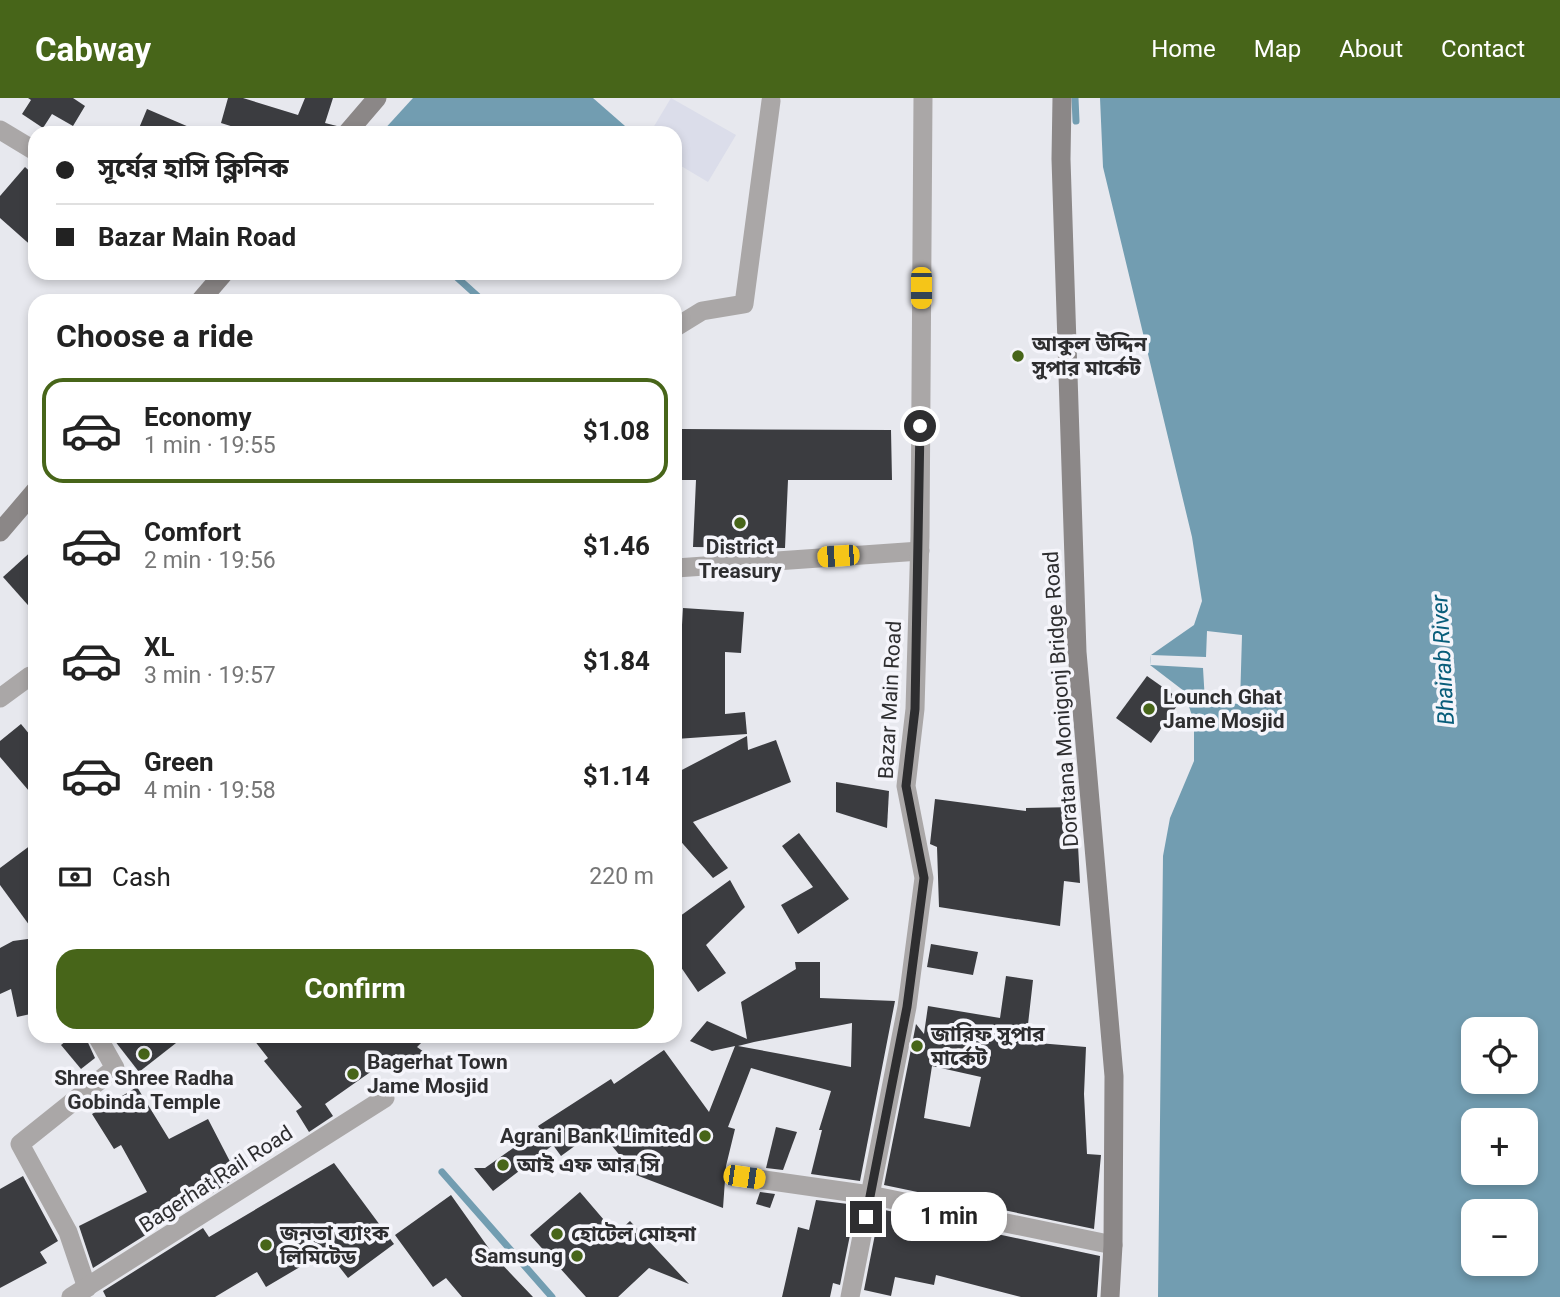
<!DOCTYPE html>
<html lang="en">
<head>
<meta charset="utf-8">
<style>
	:root { --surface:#fff; --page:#f2f2f2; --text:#222; --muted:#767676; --line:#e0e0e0; --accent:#476519 }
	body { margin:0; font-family:Roboto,"Noto Sans Bengali",sans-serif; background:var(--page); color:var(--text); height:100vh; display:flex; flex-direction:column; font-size:26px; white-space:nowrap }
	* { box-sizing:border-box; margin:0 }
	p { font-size:23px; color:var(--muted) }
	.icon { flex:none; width:38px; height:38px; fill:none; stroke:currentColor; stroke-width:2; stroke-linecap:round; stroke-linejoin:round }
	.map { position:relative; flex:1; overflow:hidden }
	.sheet { position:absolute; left:28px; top:196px; width:654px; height:749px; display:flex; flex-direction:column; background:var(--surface); border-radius:21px; box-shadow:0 4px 10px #0003 }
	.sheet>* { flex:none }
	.top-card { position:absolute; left:28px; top:28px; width:654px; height:154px; border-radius:21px; box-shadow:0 4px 10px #0003; display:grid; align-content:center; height:154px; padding:0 28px; background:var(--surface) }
	.controls { position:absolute; left:1461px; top:919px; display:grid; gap:14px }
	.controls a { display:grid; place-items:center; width:77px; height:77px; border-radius:14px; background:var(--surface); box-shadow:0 4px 10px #0003; font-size:35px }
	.end { position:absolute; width:32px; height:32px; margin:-16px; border:9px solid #2e2e30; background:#fff; box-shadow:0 0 0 4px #fff }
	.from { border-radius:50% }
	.bubble { position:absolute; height:49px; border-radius:21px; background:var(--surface); box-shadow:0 4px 10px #0003; font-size:23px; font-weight:700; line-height:49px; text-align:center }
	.car { position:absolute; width:21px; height:42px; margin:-21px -10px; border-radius:9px; box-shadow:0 0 5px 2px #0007; background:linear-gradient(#f5c518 24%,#345 0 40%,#f5c518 0 76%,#345 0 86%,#f5c518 0) }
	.top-card b { display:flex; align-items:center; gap:24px; height:66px; font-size:26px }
	.top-card b+b { border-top:2px solid var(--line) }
	.top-card i { width:18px; height:18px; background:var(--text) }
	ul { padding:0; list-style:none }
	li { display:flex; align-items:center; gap:21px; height:105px; margin:0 14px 10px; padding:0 14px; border:4px solid transparent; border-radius:21px }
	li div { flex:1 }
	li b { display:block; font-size:26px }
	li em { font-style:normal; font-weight:700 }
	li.selected { border-color:var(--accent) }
	li>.icon { width:63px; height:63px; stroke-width:1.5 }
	h2 { padding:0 28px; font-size:32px; line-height:84px }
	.pay { display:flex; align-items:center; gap:18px; height:77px; padding:0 28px; font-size:26px }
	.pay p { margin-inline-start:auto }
	.cta { display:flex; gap:14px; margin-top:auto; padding:14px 28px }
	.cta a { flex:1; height:80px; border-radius:21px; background:var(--accent); color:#fff; font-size:28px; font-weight:700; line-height:80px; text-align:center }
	header { display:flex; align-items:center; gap:42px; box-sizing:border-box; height:98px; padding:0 35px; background:var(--accent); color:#fff }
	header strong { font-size:33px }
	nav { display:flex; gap:38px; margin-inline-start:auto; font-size:24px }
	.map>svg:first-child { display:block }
</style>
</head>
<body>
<header>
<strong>Cabway</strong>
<nav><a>Home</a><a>Map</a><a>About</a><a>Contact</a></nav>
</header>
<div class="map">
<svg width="1560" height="1199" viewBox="0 0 1560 1199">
	<rect width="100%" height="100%" fill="#e7e8ee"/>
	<path fill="#dbddea" d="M671,0L736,37L708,84L676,65V35H650Z"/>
	<g fill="#729db1" fill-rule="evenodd">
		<path d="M413,0H593L625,28L619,35H381Z"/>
		<path d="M1100,0H1560V1199H1158L1163,758L1170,720L1194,663V624L1184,593L1150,567L1151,557L1194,527L1202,503L1192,439L1103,69ZM1474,931H1526V984H1474ZM1474,1022H1526V1074H1474ZM1474,1113H1526V1166H1474Z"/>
	</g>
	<path fill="#e7e8ee" d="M1207,533L1242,537L1240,606L1205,604L1203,570L1150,567L1151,557L1206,559Z"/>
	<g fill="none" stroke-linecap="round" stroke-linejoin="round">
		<g stroke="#729db1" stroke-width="7">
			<path d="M1075,0L1076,23"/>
			<path d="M452,175L483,203"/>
			<path d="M736,477L764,473"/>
			<path d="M442,1074L552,1199"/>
		</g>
	</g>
	<g fill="#3b3c40" fill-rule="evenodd">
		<path d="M28,0H73L85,8L73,28L52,16L43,30L22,16L31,2Z"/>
		<path d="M228,0H243L298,17L305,0H333L325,25L337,28L335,35H253L221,25Z"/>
		<path d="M147,11L203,35H137Z"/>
		<path d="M25,69L35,78V151L0,120V98Z"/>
		<path d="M680,331L891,332L892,382H788L785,450L693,449L696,382H680Z"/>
		<path d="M35,450V515L3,479Z"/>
		<path d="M683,510L744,514L741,555L725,554V616L745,614L747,636L676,641V577H679Z"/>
		<path d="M1147,578L1181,602L1151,645L1116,620Z"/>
		<path d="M21,626L35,643V700L0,659V643Z"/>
		<path d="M747,638L748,652L776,642L791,684L693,724L728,770L713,780L676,738V675Z"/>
		<path d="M836,684L889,693L887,730L836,714Z"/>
		<path d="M935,701L1026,713V710L1076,709L1080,785L1064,783L1060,828L939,809L937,749L930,746Z"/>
		<path d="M799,735L849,801L798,836L781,807L813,789L782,748Z"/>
		<path d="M35,744V835L0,787V770Z"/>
		<path d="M730,782L745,809L706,847L726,875L698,894L676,862V821Z"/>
		<path d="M35,840V915L17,919L11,891L0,896V850L13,843Z"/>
		<path d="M931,846L978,854L973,877L927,869Z"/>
		<path d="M795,864H820V900L895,903L860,1083L811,1076L822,1032H819L831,993L751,970L728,1029L735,1031L726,1068L723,1110L636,1077L598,1031L561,1058L553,1047L493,1093L474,1070H485L540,1031L538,1028L611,981L614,986L664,952L709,1014L735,948L712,953L690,943L707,923L747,941L741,904L796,871ZM852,925L851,969L738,948L754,944Z"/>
		<path d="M1006,878L1033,882L1026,944L1086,949L1084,996L1087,1056L1101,1057L1094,1131L884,1087L916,926L924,936L928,908L1000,920ZM932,968L981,979L970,1029L924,1020Z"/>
		<path d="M72,938H85L95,960L81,971L61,947Z"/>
		<path d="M111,938H185L139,974Z"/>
		<path d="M251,938H428L417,949L424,954L411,969L396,956L325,1006L333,1018L309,1034L296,1013L302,1009L264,963L268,960Z"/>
		<path d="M137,989L169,1041L208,1021L238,1079L93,1170L79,1128L147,1094L121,1047L114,1051L92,1016Z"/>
		<path d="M776,1029L797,1034L783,1072L766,1070Z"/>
		<path d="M334,1065L394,1146L348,1180L327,1153L266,1189L257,1174L215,1199H106L103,1193L203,1130L209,1139Z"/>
		<path d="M23,1078L58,1143L40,1154L47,1165L0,1190V1091Z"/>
		<path d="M580,1094L616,1136L630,1123L689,1186L649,1170L618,1199H586L530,1137Z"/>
		<path d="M760,1094L775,1096L770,1110L756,1106Z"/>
		<path d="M451,1097L495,1159L533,1199H462L446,1180L433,1189L395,1137Z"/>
		<path d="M816,1102L856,1107L840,1187L833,1185L830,1199H782L798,1129L809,1132Z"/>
		<path d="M880,1111L1100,1158L1097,1199H1021L936,1177L934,1187L895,1179L891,1198L864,1192Z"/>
	</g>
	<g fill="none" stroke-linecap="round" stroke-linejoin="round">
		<g stroke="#aaa7a7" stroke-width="19">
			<path d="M0,32L35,53"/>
			<path d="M676,229L702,213L744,206L771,3"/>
			<path d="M744,1079L870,1097L1113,1147"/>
		</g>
		<g stroke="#aaa7a7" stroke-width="19">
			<path d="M676,470L920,453"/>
			<path d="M0,600L30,578"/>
			<path d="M87,1190L68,1134L20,1046L115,970L97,938"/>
			<path d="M71,1199L385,1000"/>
			<path d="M850,1199L907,909L924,780L906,688L915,611L920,438L923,0"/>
		</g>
		<g stroke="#8b8787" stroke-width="19">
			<path d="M1062,0L1061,61L1077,554L1114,978L1113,1147L1110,1199"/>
			<path d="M347,35L377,0"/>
			<path d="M200,203L224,175"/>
			<path d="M0,434L35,393"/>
		</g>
	</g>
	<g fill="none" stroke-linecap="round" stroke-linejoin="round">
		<path stroke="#2e2e30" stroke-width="9" d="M866,1119L907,909L924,780L906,688L915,611L920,328"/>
	</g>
	<g fill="#476519" stroke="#f5f5fb" stroke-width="2.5">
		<circle cx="1018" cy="258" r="7"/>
		<circle cx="740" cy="425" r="7"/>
		<circle cx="1149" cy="611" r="7"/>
		<circle cx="917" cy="948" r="7"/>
		<circle cx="144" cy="956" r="7"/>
		<circle cx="353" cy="976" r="7"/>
		<circle cx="705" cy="1038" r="7"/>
		<circle cx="503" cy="1067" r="7"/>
		<circle cx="557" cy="1136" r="7"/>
		<circle cx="266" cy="1147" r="7"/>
		<circle cx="577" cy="1158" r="7"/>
	</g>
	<g text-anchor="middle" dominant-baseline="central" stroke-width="7" stroke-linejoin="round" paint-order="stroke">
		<g font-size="21" font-weight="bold" fill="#2e2e30" stroke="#f5f5fb" text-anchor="start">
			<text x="1032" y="246">আকুল উদ্দিন<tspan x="1032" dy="24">সুপার মার্কেট</tspan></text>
			<text x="740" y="449" text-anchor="middle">District<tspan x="740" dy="24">Treasury</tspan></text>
			<text x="1163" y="599">Lounch Ghat<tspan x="1163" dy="24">Jame Mosjid</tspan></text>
			<text x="931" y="936">জারিফ সুপার<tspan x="931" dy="24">মার্কেট</tspan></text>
			<text x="367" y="964">Bagerhat Town<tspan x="367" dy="24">Jame Mosjid</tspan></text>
			<text x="144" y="980" text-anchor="middle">Shree Shree Radha<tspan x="144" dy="24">Gobinda Temple</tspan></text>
			<text x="691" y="1038" text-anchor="end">Agrani Bank Limited</text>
			<text x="517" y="1067">আই এফ আর সি</text>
			<text x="280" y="1135">জনতা ব্যাংক<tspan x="280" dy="24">লিমিটেড</tspan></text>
			<text x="571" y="1136">হোটেল মোহনা</text>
			<text x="563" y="1158" text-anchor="end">Samsung</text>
		</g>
		<g font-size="21" fill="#2e2e30" stroke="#f5f5fb">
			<text transform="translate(1061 601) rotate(-94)">Doratana Monigonj Bridge Road</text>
			<text transform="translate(890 602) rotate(-87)">Bazar Main Road</text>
			<text transform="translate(216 1081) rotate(-33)">Bagerhat Rail Road</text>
		</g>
		<g font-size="23" font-style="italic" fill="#085d7a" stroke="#f5f5fb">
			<text transform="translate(1443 562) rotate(-93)">Bhairab River</text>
		</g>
	</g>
</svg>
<div class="controls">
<a><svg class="icon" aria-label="locate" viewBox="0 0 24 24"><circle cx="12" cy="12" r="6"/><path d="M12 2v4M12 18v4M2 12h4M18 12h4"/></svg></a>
<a>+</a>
<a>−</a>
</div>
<i class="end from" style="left:920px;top:328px"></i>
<i class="end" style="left:866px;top:1119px"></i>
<div class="bubble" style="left:891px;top:1094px;width:116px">1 min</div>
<i class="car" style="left:921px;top:190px;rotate:180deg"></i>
<i class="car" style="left:838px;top:458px;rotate:266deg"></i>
<i class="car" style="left:744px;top:1079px;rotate:98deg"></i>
<div class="top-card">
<b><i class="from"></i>সূর্যের হাসি ক্লিনিক</b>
<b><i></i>Bazar Main Road</b>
</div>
<section class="sheet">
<h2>Choose a ride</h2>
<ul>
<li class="selected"><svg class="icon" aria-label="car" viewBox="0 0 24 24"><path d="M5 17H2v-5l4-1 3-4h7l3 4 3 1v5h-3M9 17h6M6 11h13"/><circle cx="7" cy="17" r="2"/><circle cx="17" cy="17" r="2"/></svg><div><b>Economy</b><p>1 min · 19:55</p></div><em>$1.08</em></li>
<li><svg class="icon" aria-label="car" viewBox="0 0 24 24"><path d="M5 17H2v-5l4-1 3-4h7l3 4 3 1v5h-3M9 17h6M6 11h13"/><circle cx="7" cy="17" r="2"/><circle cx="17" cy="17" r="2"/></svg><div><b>Comfort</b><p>2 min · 19:56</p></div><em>$1.46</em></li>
<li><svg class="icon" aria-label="car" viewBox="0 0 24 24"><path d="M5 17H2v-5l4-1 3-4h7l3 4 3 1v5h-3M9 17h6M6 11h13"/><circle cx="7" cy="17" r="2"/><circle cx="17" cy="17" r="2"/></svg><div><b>XL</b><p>3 min · 19:57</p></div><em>$1.84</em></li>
<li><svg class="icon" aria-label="car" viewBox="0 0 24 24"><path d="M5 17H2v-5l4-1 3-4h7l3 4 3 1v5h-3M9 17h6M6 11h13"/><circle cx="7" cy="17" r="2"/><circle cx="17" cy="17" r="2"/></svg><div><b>Green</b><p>4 min · 19:58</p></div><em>$1.14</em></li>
</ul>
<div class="pay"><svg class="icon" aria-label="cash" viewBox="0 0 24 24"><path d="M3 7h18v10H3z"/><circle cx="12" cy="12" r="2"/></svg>Cash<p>220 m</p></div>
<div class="cta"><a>Confirm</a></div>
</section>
</div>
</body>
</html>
